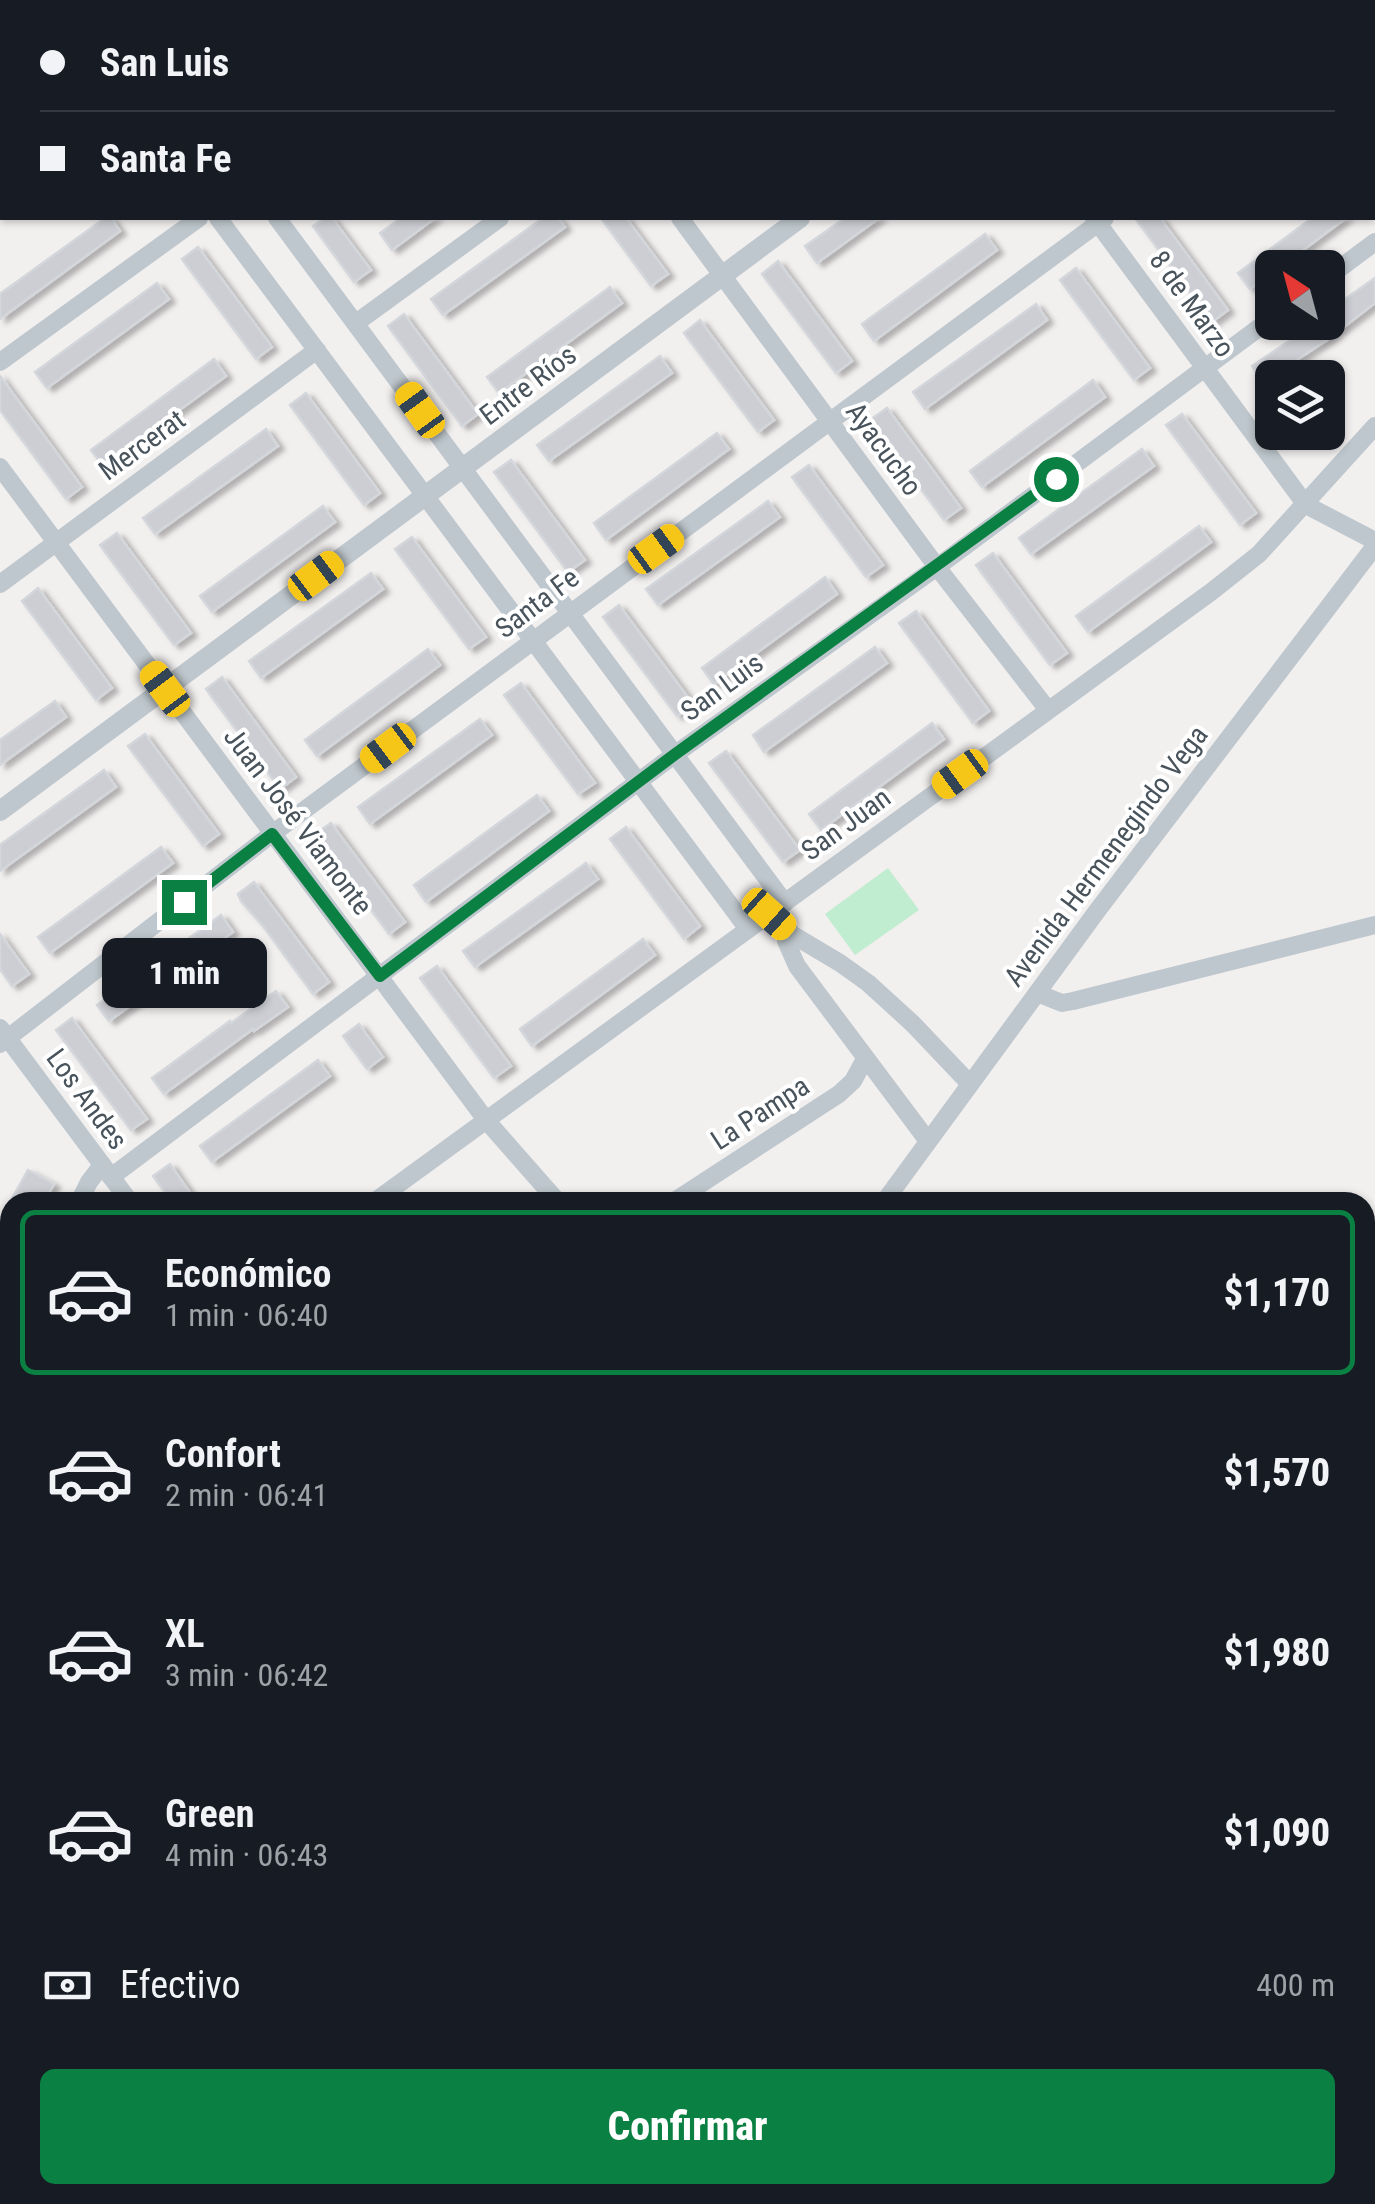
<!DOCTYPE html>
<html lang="es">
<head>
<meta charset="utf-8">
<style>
	:root { --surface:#171b24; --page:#242831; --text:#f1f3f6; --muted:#9ea1a6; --line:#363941; --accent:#0b8043 }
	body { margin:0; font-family:"Roboto Condensed",sans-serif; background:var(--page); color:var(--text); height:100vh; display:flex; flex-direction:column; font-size:38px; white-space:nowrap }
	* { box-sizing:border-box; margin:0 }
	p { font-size:32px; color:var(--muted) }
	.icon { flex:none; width:55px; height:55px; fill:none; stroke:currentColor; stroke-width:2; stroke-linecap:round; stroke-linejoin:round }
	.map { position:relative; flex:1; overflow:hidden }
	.drawer { position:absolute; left:0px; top:1192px; width:1375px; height:1012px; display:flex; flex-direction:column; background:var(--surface); border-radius:30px 30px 0 0; box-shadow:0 2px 8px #0004 }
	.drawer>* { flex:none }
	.top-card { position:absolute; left:0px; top:0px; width:1375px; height:220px; box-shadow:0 2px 8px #0004; display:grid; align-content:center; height:220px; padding:0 40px; background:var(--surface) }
	.needle { width:65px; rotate:324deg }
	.tools { position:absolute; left:1255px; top:250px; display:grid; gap:20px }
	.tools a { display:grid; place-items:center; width:90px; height:90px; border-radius:15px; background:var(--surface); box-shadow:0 2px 8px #0004; font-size:50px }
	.end { position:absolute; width:45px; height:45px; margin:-22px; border:12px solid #0b8043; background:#fff; box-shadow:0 0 0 5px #fff }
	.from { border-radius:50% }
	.bubble { position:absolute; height:70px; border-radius:15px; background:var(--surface); box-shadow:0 2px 8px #0004; font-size:32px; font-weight:800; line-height:70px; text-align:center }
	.car { position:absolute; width:30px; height:60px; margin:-30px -15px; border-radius:12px; box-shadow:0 0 8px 2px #0007; background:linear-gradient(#f5c518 24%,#345 0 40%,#f5c518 0 76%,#345 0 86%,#f5c518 0) }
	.top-card b { display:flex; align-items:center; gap:35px; height:95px; font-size:38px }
	.top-card b+b { border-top:2px solid var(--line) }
	.top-card i { width:25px; height:25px; background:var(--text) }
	ul { padding:18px 0 0; list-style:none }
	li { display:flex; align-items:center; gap:30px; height:165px; margin:0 20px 15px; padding:0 20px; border:5px solid transparent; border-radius:15px }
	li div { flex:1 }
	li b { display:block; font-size:38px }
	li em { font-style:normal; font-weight:800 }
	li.active { border-color:var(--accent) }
	li>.icon { width:90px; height:90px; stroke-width:1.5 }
	.pay { display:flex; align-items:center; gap:25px; height:110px; padding:0 40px; font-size:38px }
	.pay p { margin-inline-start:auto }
	.cta { display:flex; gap:20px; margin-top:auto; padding:20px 40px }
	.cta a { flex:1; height:115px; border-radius:15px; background:var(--accent); color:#fff; font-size:40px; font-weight:800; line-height:115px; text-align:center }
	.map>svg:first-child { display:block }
</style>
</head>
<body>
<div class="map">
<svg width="1375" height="2204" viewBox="0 0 1375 2204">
	<defs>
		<filter id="shadow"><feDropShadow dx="6" dy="3.5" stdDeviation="2.5" flood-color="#0004"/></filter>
	</defs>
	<rect width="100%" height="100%" fill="#f2efef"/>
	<g fill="#c0ecd0">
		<path d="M888,868L919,910L855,955L825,914Z"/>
		<path d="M521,2195H1052L1047,2204H525Z"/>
	</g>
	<g fill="#ccced3" stroke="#d3d6da" stroke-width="2.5" filter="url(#shadow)">
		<path d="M105,218H111L120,231L0,319V294Z"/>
		<path d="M325,218H332L371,270L354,282L313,226Z"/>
		<path d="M401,218H435L392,250L380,233Z"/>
		<path d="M543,218H558L565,227L443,315L431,299Z"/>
		<path d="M601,218H626L668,274L651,286Z"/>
		<path d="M845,218H879L817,263L805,246Z"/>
		<path d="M1135,218H1160L1228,310L1212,322Z"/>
		<path d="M1312,218H1346L1279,268H1272V272L1250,289L1238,273Z"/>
		<path d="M985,234L997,250L874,341L862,324Z"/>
		<path d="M198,247L272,347L256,359L182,259Z"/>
		<path d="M778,261L852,361L836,373L762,274Z"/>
		<path d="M1076,268L1150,368L1134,380L1060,280Z"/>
		<path d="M1375,278V303L1327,340L1272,376V395L1252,366L1317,322H1328V315L1343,304L1341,302Z"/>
		<path d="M157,283L169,299L47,388L35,372Z"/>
		<path d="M610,287L622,303L499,393L487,377Z"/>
		<path d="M1036,304L1047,320L925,409L913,392Z"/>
		<path d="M404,314L478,414L462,426L388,326Z"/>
		<path d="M700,320L774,420L758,432L684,333Z"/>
		<path d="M660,356L672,373L549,461L537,445Z"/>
		<path d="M214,359L226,376L103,466L91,450Z"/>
		<path d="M0,376L82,487L66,499L0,410Z"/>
		<path d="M1093,380L1105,397L982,487L970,471Z"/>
		<path d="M306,393L380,493L364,505L290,405Z"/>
		<path d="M887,408L961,508L944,520L870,420Z"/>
		<path d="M1182,414L1256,513L1240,525L1166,425Z"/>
		<path d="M266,429L278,446L155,534L143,518Z"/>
		<path d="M717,433L729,449L606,540L594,523Z"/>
		<path d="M1142,449L1154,466L1031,554L1019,538Z"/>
		<path d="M511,460L585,560L568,572L494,472Z"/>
		<path d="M809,465L883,565L866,577L792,477Z"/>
		<path d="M768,501L780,517L658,605L646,589Z"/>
		<path d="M323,506L335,522L212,612L200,596Z"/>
		<path d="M1199,526L1211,542L1088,632L1076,616Z"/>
		<path d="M117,533L191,633L174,645L100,545Z"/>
		<path d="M412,537L486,637L469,649L395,549Z"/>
		<path d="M993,553L1067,653L1050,665L976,565Z"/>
		<path d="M371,573L383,589L261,678L249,661Z"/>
		<path d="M825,577L837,594L714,684L702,668Z"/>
		<path d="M38,588L112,688L96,700L22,601Z"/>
		<path d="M619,605L693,704L677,716L603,617Z"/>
		<path d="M916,611L989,711L973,723L899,623Z"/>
		<path d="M875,647L887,663L764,752L753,735Z"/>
		<path d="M428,649L440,665L317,756L305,740Z"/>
		<path d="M222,677L296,777L280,789L206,689Z"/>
		<path d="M521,683L595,783L578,794L504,695Z"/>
		<path d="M55,701L66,717L0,765V740Z"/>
		<path d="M480,719L492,735L370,824L358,807Z"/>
		<path d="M932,723L944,739L821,830L809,814Z"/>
		<path d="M145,734L219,834L203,846L128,746Z"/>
		<path d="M726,751L800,850L783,862L709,763Z"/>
		<path d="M104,770L116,787L0,871V845Z"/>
		<path d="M537,795L549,811L426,902L414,885Z"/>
		<path d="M331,823L405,922L389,934L315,834Z"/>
		<path d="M626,827L700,926L684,939L610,839Z"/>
		<path d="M161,847L173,863L50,953L38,937Z"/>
		<path d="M586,863L598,879L475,967L463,951Z"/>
		<path d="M254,882L329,982L313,994L263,926L241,901L238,894Z"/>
		<path d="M221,915L233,932L109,1021L97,1005Z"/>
		<path d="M0,934L29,974L12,986L0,969Z"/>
		<path d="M643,939L655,955L532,1046L520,1029Z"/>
		<path d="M437,966L511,1066L494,1078L420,978Z"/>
		<path d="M276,991L288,1007L254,1031L253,1029L164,1094L152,1078L230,1021L231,1023Z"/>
		<path d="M72,1018L147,1119L131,1130L56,1030Z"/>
		<path d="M359,1024L383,1057L367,1069L343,1036Z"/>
		<path d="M318,1060L330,1076L212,1162L200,1146Z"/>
		<path d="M170,1164L193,1197L186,1202H172L153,1176Z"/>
		<path d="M28,1170L54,1184L44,1202H10Z"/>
	</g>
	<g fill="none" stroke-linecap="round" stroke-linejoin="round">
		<g stroke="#bec7cd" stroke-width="18">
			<path d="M56,0L58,2"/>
			<path d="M115,0L117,2"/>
			<path d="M521,0L523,2"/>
			<path d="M933,0L934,2"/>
			<path d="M1340,0L1342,2"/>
			<path d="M183,2L187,0"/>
			<path d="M489,2L493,0"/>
			<path d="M789,2L793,0"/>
			<path d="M1372,18L1375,16"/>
			<path d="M1372,45L1375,48"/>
			<path d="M0,138L2,137"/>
			<path d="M218,218L748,929"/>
			<path d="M277,218L785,903"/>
			<path d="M680,218L937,567L1048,710"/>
			<path d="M1094,218L1306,505L1375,541"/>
			<path d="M1328,277L1375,242"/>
			<path d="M356,323L500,218"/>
			<path d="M0,362L199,218"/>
			<path d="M0,467L486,1120L558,1202"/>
			<path d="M0,584L317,350"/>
			<path d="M769,914L793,935L840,963L868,983L913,1024L970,1084"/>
			<path d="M787,930L786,941L797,966L928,1141"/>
			<path d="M1037,993L1062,1003L1073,1001L1375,925"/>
			<path d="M0,1028L130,1202"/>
			<path d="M0,1044L272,834L1105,218"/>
			<path d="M111,1177L674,755L937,567L1272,318"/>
			<path d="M79,1202L89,1182L102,1165"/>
			<path d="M374,1202L1211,592L1259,554L1375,426"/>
			<path d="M673,1202L839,1094L853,1081L865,1059"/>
			<path d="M884,1202L1097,911L1375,546"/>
			<path d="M0,1354L10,1335"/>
			<path d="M0,1409L10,1392"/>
			<path d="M0,1577L10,1578"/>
			<path d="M0,1639L10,1612"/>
			<path d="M0,1742L10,1715"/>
			<path d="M1365,2135L1375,2132"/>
			<path d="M538,2195L542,2204"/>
			<path d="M1002,2195L1007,2204"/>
			<path d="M2,2204L10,2192"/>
			<path d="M1181,2204L1214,2195"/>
		</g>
		<g stroke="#bec7cd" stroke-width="20">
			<path d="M1090,2L1094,0"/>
			<path d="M0,811L800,218"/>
		</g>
	</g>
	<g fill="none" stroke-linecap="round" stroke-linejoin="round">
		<path stroke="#0b8043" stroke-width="12" d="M184,902L272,834L380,976L674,755L1056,479"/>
	</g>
	<g text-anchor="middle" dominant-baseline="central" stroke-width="8" stroke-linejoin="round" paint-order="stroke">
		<g font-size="28" fill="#48535b" stroke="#fff">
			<text transform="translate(1192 304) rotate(54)">8 de Marzo</text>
			<text transform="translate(528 385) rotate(-37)">Entre Ríos</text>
			<text transform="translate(142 445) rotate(-36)">Mercerat</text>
			<text transform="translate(884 449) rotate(54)">Ayacucho</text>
			<text transform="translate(537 603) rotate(-37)">Santa Fe</text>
			<text transform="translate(722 687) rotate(-36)">San Luis</text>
			<text transform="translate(298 821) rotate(53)">Juan José Viamonte</text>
			<text transform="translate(846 824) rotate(-36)">San Juan</text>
			<text transform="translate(1106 856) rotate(-53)">Avenida Hermenegindo Vega</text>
			<text transform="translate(87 1099) rotate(54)">Los Andes</text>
			<text transform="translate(760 1113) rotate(-33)">La Pampa</text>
		</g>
	</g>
</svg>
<div class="tools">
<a><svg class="needle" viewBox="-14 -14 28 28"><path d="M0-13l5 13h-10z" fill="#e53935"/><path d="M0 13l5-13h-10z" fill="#9ea1a6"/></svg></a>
<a><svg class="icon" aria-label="layers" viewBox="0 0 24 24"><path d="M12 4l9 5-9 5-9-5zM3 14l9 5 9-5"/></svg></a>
</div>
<i class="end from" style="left:1056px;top:479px"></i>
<i class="end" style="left:184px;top:902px"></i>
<div class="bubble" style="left:102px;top:938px;width:165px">1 min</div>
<i class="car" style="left:420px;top:410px;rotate:324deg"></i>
<i class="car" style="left:656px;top:549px;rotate:54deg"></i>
<i class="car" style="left:316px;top:576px;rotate:53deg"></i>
<i class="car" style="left:165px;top:689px;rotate:323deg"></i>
<i class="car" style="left:388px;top:748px;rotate:233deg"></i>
<i class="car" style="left:960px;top:774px;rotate:234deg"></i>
<i class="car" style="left:769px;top:914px;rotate:132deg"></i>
<div class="top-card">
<b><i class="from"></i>San Luis</b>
<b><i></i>Santa Fe</b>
</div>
<section class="drawer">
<ul>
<li class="active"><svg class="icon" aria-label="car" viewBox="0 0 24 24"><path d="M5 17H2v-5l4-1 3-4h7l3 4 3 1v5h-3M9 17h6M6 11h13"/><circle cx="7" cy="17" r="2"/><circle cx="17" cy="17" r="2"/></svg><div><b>Económico</b><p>1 min · 06:40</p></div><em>$1,170</em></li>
<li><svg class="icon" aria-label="car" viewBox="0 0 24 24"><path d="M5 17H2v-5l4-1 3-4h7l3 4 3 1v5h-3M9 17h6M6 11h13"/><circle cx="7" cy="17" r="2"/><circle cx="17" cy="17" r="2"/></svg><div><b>Confort</b><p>2 min · 06:41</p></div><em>$1,570</em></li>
<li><svg class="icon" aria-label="car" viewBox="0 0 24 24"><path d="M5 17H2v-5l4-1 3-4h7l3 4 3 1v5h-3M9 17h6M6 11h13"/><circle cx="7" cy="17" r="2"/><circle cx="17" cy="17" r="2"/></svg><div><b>XL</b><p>3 min · 06:42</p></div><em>$1,980</em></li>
<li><svg class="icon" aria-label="car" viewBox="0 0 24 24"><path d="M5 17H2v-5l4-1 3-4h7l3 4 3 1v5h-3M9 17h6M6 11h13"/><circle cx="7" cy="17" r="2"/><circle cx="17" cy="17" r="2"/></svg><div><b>Green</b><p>4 min · 06:43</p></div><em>$1,090</em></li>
</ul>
<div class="pay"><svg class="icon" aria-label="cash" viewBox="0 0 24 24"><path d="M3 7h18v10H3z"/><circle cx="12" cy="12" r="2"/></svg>Efectivo<p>400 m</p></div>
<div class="cta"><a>Confirmar</a></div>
</section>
</div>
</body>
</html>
